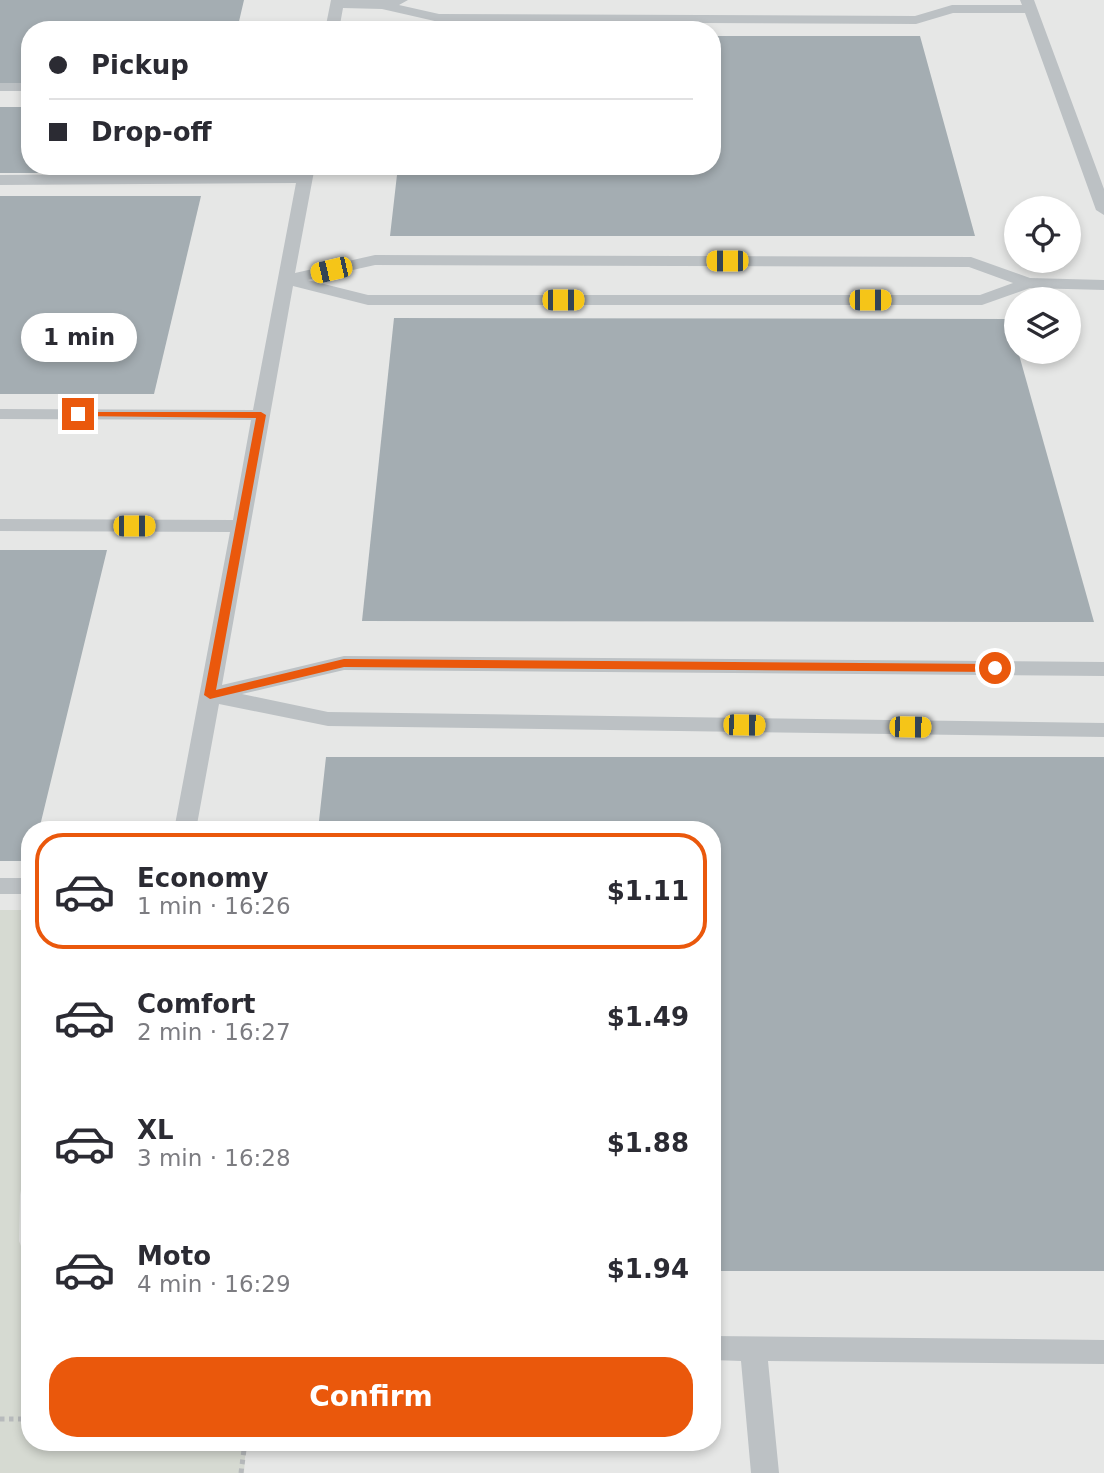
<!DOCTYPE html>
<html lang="en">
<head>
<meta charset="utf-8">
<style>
	:root { --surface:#fff; --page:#f2f2f3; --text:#2b2b33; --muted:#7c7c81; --line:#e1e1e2; --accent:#ea580c }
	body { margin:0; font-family:"DejaVu Sans",sans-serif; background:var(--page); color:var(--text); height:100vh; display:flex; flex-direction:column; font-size:26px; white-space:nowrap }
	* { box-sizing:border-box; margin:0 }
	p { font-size:23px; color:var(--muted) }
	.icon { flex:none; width:38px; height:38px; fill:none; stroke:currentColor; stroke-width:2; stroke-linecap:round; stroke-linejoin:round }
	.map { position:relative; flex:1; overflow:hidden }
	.sheet { position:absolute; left:21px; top:821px; width:700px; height:630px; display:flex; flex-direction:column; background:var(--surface); border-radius:28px; box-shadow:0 4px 10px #0003 }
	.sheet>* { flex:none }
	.hud { position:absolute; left:21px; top:21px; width:700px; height:154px; border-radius:28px; box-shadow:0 4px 10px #0003; display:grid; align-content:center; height:154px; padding:0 28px; background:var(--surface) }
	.controls { position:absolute; left:1004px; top:196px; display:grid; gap:14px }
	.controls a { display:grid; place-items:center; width:77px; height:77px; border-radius:50%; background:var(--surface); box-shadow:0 4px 10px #0003; font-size:35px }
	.end { position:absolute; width:32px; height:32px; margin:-16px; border:9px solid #ea580c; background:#fff; box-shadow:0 0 0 4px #fff }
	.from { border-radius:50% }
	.bubble { position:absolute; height:49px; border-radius:24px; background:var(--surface); box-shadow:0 4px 10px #0003; font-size:23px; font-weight:700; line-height:49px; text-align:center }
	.car { position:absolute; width:21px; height:42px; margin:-21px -10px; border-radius:9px; box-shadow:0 0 5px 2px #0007; background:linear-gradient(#f5c518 24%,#345 0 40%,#f5c518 0 76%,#345 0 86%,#f5c518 0) }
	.hud b { display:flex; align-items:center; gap:24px; height:66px; font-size:26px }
	.hud b+b { border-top:2px solid var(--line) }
	.hud i { width:18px; height:18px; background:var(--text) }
	ul { padding:12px 0 0; list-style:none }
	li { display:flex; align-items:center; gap:21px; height:116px; margin:0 14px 10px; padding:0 14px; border:4px solid transparent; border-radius:28px }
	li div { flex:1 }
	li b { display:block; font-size:26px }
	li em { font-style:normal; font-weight:700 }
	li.active { border-color:var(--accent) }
	li>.icon { width:63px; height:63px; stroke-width:1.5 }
	.primary-button { display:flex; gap:14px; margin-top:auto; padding:14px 28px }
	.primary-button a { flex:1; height:80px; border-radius:28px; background:var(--accent); color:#fff; font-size:28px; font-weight:700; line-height:80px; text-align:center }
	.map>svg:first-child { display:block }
</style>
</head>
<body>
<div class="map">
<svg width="1104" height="1473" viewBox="0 0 1104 1473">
	<rect width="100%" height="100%" fill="#f6f5f2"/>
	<path fill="#e6e7e6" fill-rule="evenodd" d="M0,0H1104V1473H0ZM30,30H712V166H30ZM1017,208H1069V261H1017ZM1017,299H1069V352H1017ZM30,830H712V1442H30Z"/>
	<path fill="#d6dad2" d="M0,910H30V1143L20,1195L19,1241L30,1269V1442H246L244,1473H0Z"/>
	<g fill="#a4adb2">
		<path d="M0,0H244L237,30H30V84H0Z"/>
		<path d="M712,36H920L975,236H390L398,166H712Z"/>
		<path d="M0,107H30V166H192L191,173H0Z"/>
		<path d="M0,196H201L154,394H0Z"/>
		<path d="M394,318L1009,319L1094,622L362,621Z"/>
		<path d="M0,550H107L39,830H30V861H0Z"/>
		<path d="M326,757H1104V1271H712V830H318Z"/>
	</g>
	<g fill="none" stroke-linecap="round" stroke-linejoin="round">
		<g stroke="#b7babc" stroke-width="5" stroke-dasharray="4.5 4.5" stroke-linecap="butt">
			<path d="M0,1419H30"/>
			<path d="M241,1473L245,1442"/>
		</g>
		<g fill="#bcc1c4" fill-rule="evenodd">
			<path d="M331,0H408L399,5L439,14L915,16L952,5H1022L1020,0H1034L1104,189V215L1096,210L1025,13H953L916,24L439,22L382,9L343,8L339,30H325Z"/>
			<rect x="0" y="83" width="30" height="8"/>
			<path d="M299,166H315L295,273L375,255L971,257L1030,278L1104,280V290L1030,288L982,305H368L293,286L222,685L344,656L1104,662V676L344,670L242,694L328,712L1104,723V737L328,726L219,704L196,830H174L230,532L0,531V519L233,520L251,420L0,419V409L253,410L296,183L0,185V175L298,173ZM375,265L969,267L1013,283L980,295H368L308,280Z"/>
			<rect x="0" y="878" width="30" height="16"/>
			<path d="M712,1336L1104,1340V1364L768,1361L779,1473H751L741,1361L712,1360Z"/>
		</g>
	</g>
	<path fill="#ea580c" d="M78,412H261L266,415L216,690L344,659L995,664L1001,668L995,672L344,667L210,699L204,695L256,418L75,416Z"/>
</svg>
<div class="controls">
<a><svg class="icon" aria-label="locate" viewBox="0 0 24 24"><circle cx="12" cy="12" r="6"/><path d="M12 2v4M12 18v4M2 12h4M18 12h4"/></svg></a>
<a><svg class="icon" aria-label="layers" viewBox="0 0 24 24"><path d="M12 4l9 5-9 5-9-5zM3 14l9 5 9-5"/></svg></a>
</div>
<i class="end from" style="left:995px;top:668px"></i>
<i class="end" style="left:78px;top:414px"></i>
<div class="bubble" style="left:21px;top:313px;width:116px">1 min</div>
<i class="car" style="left:727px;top:261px;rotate:270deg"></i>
<i class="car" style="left:331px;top:270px;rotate:257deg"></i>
<i class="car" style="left:563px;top:300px;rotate:90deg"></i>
<i class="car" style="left:870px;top:300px;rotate:90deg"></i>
<i class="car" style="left:134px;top:526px;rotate:90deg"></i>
<i class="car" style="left:744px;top:725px;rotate:91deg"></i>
<i class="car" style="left:910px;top:727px;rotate:91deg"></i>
<div class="hud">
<b><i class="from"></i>Pickup</b>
<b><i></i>Drop-off</b>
</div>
<section class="sheet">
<ul>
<li class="active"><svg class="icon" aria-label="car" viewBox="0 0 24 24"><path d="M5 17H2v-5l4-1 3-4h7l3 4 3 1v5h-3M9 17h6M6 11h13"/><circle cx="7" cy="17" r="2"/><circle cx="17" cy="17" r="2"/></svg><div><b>Economy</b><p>1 min · 16:26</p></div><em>$1.11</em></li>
<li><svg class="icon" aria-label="car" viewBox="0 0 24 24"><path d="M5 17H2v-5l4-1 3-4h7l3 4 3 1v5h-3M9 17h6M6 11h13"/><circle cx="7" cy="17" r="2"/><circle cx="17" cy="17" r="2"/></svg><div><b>Comfort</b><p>2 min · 16:27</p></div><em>$1.49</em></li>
<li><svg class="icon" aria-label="car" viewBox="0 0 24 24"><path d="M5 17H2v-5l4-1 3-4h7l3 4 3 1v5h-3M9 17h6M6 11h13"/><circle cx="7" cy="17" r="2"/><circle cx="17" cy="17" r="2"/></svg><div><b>XL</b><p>3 min · 16:28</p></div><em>$1.88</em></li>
<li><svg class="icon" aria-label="car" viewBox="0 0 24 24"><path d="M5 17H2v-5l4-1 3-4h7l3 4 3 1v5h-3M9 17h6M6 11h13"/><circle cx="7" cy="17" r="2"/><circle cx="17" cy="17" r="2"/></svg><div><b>Moto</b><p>4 min · 16:29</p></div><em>$1.94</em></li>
</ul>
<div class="primary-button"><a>Confirm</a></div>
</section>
</div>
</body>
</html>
